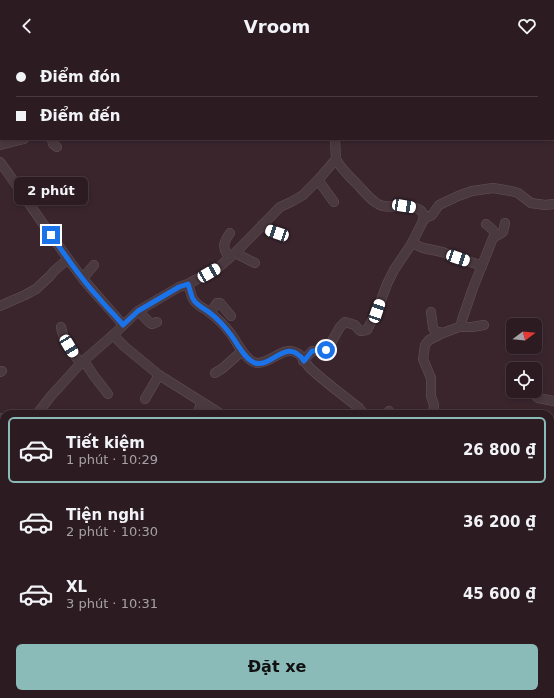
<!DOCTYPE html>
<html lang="vi">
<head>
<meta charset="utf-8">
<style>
	:root { --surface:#2c1c22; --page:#38292f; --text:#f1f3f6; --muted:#a6a1a5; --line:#483a40; --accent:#8bbbb9 }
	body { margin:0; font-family:"DejaVu Sans",sans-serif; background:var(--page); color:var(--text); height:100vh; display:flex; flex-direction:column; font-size:15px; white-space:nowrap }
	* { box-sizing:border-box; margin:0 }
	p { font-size:13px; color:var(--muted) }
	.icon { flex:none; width:22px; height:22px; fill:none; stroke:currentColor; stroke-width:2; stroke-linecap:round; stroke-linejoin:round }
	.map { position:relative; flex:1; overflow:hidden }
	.panel { position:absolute; left:0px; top:358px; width:554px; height:288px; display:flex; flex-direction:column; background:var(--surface); border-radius:12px 12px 0 0; box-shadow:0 2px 6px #0003,0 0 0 1px var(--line) }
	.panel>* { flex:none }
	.hud { position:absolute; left:0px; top:0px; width:554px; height:88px; box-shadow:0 2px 6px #0003,0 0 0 1px var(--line); display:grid; align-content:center; height:88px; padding:0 16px; background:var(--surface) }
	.needle { width:26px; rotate:74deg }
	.tools { position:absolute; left:506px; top:266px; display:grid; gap:8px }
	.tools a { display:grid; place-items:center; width:36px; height:36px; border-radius:6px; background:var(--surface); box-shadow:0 2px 6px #0003,0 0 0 1px var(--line); font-size:20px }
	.end { position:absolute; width:18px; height:18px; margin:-9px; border:5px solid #1a73e8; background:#fff; box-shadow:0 0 0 2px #fff }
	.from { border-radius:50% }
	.bubble { position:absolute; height:28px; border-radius:6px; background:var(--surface); box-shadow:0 2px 6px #0003,0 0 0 1px var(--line); font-size:13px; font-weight:600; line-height:28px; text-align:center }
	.car { position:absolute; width:12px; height:24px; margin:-12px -6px; border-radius:5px; box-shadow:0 0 3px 1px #0007; background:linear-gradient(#fff 24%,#345 0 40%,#fff 0 76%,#345 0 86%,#fff 0) }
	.hud b { display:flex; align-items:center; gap:14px; height:38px; font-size:15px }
	.hud b+b { border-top:1px solid var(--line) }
	.hud i { width:10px; height:10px; background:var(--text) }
	ul { padding:7px 0 0; list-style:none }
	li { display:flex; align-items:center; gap:12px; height:66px; margin:0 8px 6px; padding:0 8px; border:2px solid transparent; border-radius:6px }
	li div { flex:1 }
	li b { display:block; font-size:15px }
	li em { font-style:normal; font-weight:600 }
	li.current { border-color:var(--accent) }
	li>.icon { width:36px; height:36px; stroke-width:1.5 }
	.primary-button { display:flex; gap:8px; margin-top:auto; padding:8px 16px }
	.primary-button a { flex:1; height:46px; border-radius:6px; background:var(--accent); color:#111; font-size:16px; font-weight:600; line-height:46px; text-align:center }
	header { display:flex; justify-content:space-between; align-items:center; height:52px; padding:0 16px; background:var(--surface); font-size:18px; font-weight:600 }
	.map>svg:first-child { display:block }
</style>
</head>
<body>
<header><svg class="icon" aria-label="back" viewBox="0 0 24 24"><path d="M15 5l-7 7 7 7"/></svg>Vroom<svg class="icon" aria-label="heart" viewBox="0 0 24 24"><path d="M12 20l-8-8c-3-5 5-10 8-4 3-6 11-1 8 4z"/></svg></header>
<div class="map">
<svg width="554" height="646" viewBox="0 0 554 646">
	<rect width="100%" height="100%" fill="#3a252d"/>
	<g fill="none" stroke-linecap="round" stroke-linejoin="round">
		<defs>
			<g id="minor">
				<path d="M259,0V1"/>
				<path d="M344,0V1"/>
				<path d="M194,1L197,0"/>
				<path d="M374,1L378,0"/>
				<path d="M52,87L53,92L57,95"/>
				<path d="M0,93L24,87"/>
				<path d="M336,107C341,117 348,123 356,131C363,138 369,147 378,152C380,153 382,154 384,154C393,156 429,149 423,169"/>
				<path d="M0,110C28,149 54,189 83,227C96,243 110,257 123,273"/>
				<path d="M318,128L334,150"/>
				<path d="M486,172L493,178L495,184"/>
				<path d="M262,173L269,178L277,181"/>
				<path d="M412,191L423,196L442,200L482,214"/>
				<path d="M235,201L255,211"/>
				<path d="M229,206C222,195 223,191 230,181"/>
				<path d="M83,226L94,213"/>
				<path d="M188,232C190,237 191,243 193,247C197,254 204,256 209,260C217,266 225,274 231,282C237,290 246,310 257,311C271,312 283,293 297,301C303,304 306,313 311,317C326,331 343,343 359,356L364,362"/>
				<path d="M0,254L25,243L36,237L50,224L54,219L68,207"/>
				<path d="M138,259L150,271L152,272L157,270"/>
				<path d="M431,260L433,276L435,279L443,281"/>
				<path d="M210,261L217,251H220L231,264"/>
				<path d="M484,273L472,275H464L461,273L462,268L473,236L493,186L503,180L505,171"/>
				<path d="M61,275C63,288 72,301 81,311"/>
				<path d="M113,283L125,295L159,323L221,362"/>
				<path d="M84,309L94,324L108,342"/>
				<path d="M303,309L312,299H318L328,296L340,275L345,270L355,273L359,278L361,279L367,278L377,259L387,232L394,218L412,191L423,169L427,165L432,163L439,153L458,144L472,139L493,136L511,139L518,141L531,151L545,153L554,152"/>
				<path d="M0,320L2,319"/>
				<path d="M215,321L223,316L242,299"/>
				<path d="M511,321L513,323"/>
				<path d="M530,339L538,346L554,349"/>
				<path d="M145,347L159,323"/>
				<path d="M37,362L51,344L81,311L113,283L138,259L179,235L188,232L219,215L235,201L280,155L291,150L303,143L318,128L336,107L335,87"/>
				<path d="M197,362L202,350"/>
				<path d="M389,362V359"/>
				<path d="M433,362L434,353L431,344V326L423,307L425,293L429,288L443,281L462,274"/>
				<path d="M0,366H4"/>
				<path d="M0,464L4,448"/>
				<path d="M0,507L4,509"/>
				<path d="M550,588L554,587"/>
				<path d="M0,611L4,613"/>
				<path d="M91,642L94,646"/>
				<path d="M540,642V646"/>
				<path d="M281,646L282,642"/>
				<path d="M433,646L434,642"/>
			</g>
		</defs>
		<use href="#minor" stroke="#635158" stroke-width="10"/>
		<use href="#minor" stroke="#4b3940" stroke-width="9"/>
	</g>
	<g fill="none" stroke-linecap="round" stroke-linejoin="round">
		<path stroke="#1a73e8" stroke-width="5" d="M51,183C66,204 80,226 98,245C106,255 115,263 123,273L138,259L179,235L188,232C190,237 191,243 193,247C197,254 204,256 210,261C218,267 225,275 231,283C237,291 245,308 255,311C272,316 287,284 304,309L312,299L326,298"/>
	</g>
</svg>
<div class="tools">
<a><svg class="needle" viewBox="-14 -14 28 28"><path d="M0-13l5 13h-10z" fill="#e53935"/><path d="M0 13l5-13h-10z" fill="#a6a1a5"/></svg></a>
<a><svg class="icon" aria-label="locate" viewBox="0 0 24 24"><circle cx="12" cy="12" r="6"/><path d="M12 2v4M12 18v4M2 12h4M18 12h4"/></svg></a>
</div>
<i class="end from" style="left:326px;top:298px"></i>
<i class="end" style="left:51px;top:183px"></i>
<div class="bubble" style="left:14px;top:125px;width:74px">2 phút</div>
<i class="car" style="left:404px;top:154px;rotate:99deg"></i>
<i class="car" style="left:277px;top:181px;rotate:289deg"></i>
<i class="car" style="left:458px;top:206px;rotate:109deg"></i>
<i class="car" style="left:209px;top:221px;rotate:60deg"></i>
<i class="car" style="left:377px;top:259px;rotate:19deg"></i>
<i class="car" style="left:69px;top:294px;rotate:149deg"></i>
<div class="hud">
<b><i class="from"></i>Điểm đón</b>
<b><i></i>Điểm đến</b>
</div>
<section class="panel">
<ul>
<li class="current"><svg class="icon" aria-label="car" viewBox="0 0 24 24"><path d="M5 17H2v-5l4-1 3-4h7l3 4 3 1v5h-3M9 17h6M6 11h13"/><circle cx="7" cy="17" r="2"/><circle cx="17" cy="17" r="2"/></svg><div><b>Tiết kiệm</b><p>1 phút · 10:29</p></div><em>26 800 ₫</em></li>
<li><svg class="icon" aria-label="car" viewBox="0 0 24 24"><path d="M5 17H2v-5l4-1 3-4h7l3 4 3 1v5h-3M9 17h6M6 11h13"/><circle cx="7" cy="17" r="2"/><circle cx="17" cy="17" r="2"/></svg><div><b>Tiện nghi</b><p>2 phút · 10:30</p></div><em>36 200 ₫</em></li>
<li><svg class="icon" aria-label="car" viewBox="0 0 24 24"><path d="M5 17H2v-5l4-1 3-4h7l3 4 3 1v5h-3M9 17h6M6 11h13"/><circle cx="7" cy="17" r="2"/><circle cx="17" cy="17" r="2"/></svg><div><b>XL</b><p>3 phút · 10:31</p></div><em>45 600 ₫</em></li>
</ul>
<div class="primary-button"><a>Đặt xe</a></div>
</section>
</div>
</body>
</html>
